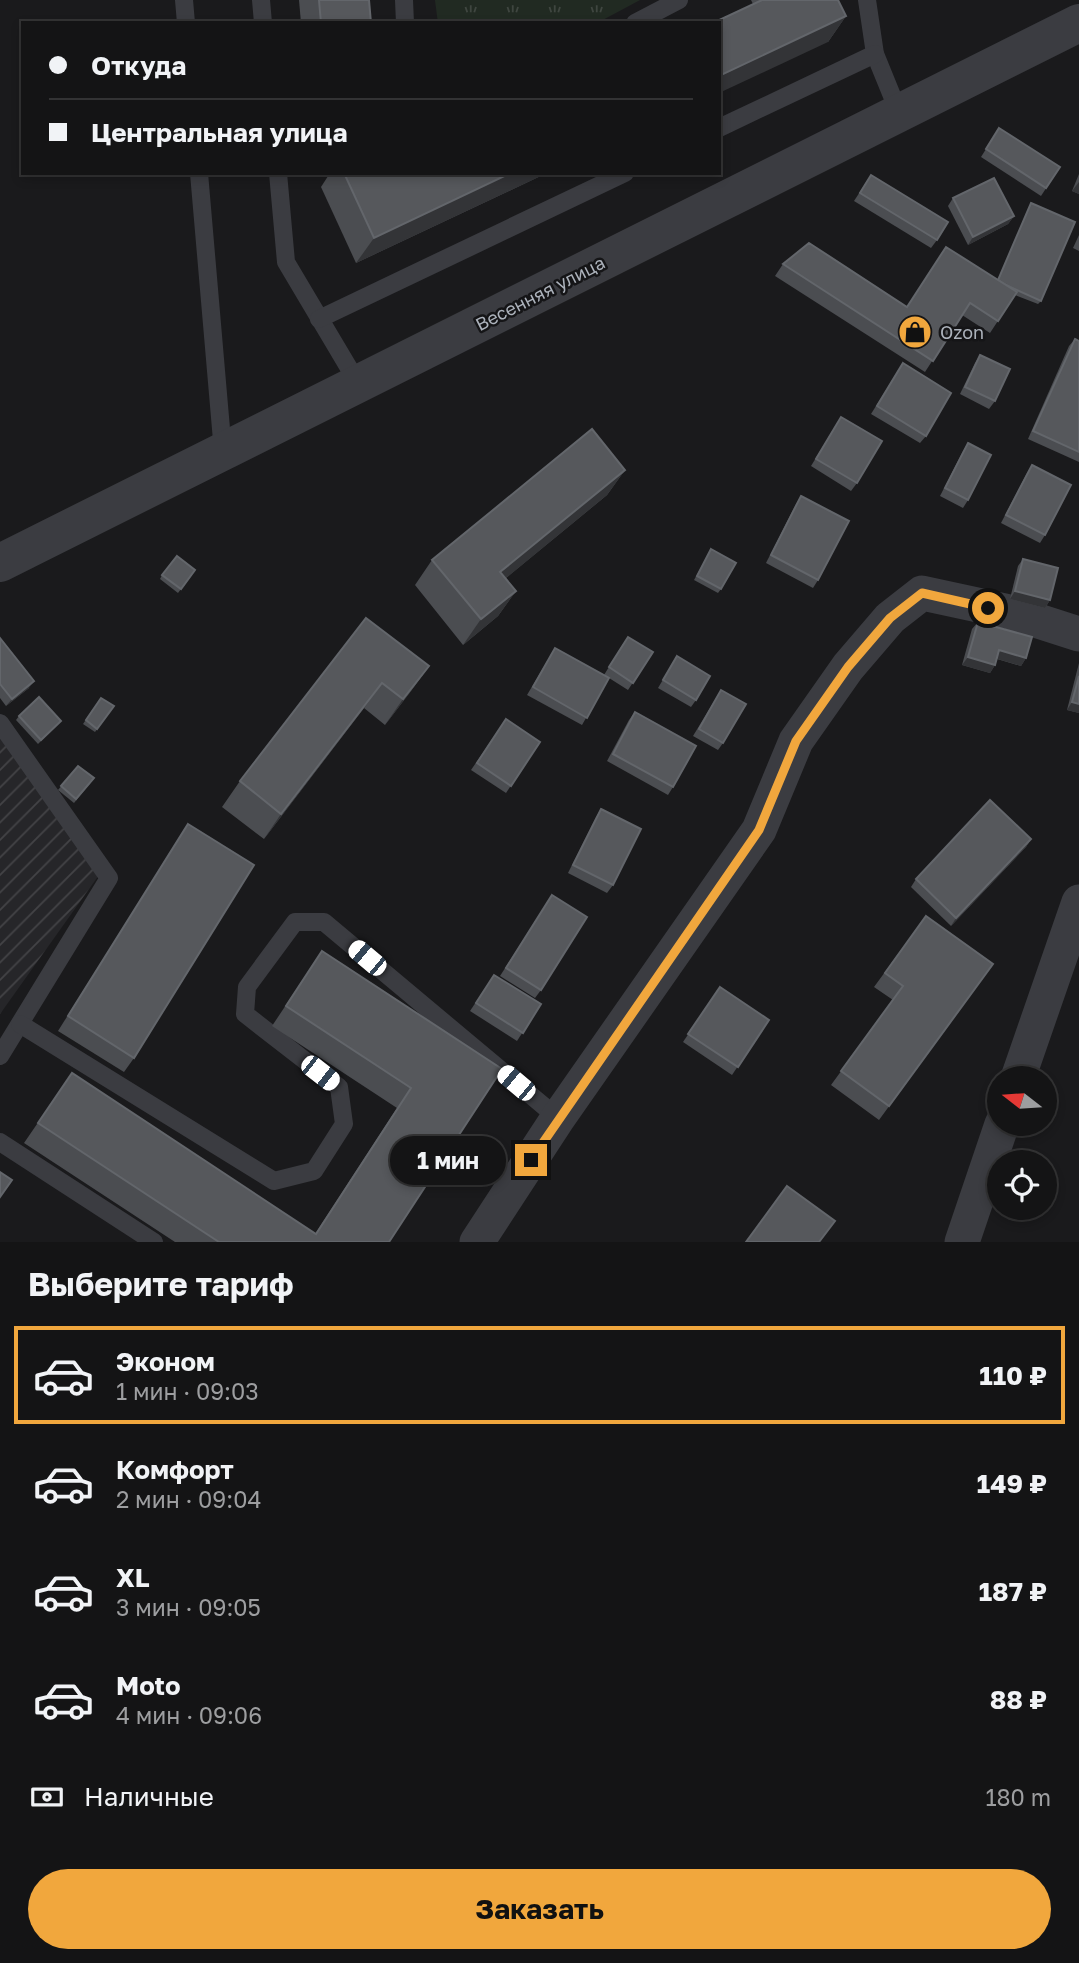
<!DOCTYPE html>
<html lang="ru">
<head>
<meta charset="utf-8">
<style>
	:root { --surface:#141415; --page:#212122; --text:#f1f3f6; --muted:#9d9ea0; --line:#333334; --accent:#f1a73d }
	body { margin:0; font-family:"Golos Text",sans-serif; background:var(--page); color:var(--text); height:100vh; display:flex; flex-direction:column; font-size:26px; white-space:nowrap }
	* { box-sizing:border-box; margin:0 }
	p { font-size:23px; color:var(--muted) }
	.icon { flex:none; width:38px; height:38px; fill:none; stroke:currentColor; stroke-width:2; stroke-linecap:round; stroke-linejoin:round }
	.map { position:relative; height:1242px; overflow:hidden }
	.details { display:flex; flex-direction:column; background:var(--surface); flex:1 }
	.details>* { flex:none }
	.guide { position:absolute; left:21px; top:21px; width:700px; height:154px; border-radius:0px; box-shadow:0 4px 10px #0003,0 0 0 2px var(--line); display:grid; align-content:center; height:154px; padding:0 28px; background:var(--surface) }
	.needle { width:46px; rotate:287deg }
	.controls { position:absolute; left:987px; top:1066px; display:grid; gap:14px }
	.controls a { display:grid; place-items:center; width:70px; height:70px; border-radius:50%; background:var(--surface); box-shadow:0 4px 10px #0003,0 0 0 2px var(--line); font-size:35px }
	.end { position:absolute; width:32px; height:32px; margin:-16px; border:9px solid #f1a73d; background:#111; box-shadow:0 0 0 4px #111 }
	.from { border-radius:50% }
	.bubble { position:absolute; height:49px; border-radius:24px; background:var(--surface); box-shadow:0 4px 10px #0003,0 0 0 2px var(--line); font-size:23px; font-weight:700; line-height:49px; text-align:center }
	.car { position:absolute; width:21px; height:42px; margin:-21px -10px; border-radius:9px; box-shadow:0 0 5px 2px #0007; background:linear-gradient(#fff 24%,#345 0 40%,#fff 0 76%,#345 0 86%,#fff 0) }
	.guide b { display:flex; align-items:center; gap:24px; height:66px; font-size:26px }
	.guide b+b { border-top:2px solid var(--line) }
	.guide i { width:18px; height:18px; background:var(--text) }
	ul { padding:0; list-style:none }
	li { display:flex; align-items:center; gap:21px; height:98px; margin:0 14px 10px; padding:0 14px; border:4px solid transparent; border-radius:0px }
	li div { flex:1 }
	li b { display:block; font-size:26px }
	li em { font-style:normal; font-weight:700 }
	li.current { border-color:var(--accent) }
	li>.icon { width:63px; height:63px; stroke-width:1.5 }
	h2 { padding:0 28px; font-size:32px; line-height:84px }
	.pay { display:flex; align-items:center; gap:18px; height:77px; padding:0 28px; font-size:26px }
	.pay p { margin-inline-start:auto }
	.cta { display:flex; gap:14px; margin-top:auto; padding:14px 28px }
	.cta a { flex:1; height:80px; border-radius:42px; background:var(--accent); color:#111; font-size:28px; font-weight:700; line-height:80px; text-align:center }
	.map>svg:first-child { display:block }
</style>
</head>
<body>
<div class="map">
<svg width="1079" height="1242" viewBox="0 0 1079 1242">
	<defs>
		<pattern id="industrial-furrows" width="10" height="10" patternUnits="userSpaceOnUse" patternTransform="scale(1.75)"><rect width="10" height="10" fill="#262629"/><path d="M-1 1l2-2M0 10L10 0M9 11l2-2" fill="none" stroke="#434346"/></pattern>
		<pattern id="park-tufts" width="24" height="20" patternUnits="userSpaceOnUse" patternTransform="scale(1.75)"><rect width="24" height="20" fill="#212a22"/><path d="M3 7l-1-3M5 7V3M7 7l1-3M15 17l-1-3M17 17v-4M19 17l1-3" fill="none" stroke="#3f4640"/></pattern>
	</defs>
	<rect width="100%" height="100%" fill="#1a1a1c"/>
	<path fill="url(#industrial-furrows)" d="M0,738L99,875L0,1014Z"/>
	<path fill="url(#park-tufts)" d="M435,0H640L597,23H438Z"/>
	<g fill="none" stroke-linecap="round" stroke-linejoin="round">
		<g stroke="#3b3c41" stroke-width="18">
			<path d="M184,0L186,23"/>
			<path d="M261,0L263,23"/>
			<path d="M404,0L405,23"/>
			<path d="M867,0L875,54L899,113"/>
			<path d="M635,23L679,0"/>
			<path d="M719,128L875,54"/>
			<path d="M199,173L223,452"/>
			<path d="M278,173L286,262L359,385"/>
			<path d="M319,319L625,173"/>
			<path d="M0,723L109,878L0,1056"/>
			<path d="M20,1024L274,1181L314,1171L344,1124L339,1087L245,1014L247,987L295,922H324L558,1118"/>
			<path d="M0,1142L154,1242"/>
		</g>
		<g stroke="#3b3c41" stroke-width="35">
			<path d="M1018,1078L1079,902"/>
			<path d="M477,1242L558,1118L759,830L796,741L848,667L890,618L922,593L1010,612L1079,634"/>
			<path d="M962,1242L1002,1124"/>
		</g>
		<path stroke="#3b3c41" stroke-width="38" d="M0,563L1079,23"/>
	</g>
	<g fill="#4b4d51">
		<path d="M299,0H369L371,23H301Z"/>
		<path d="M751,0H838L846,16L828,42L753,4Z"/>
		<path d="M999,128L1060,167L1041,196L981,157Z"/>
		<path d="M330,173H547L356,263L321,187Z"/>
		<path d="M1079,174V194L1072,191Z"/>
		<path d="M871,175L937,240L931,248L854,201Z"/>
		<path d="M953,198L1014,216L1008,224L968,245L948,206Z"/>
		<path d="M1031,203L1041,301L1038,304L1015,295L990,333L962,315L925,372L775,276L783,264L907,307L998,280L1029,207Z"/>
		<path d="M1079,235V251L1073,248Z"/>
		<path d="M1075,339L1079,341V462L1028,439L1069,346Z"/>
		<path d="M980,355L995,401L989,409L960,394L975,363Z"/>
		<path d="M903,363L926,436L920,443L871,414Z"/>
		<path d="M841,417L857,483L851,491L811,466Z"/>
		<path d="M968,443V500L963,508L940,496L963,451Z"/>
		<path d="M1032,465L1045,535L1040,543L1001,523L1027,473Z"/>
		<path d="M625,470L607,495L506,578L516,591L498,616L463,645L415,585L432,560Z"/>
		<path d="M801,496L818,580L813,588L766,563L796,504Z"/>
		<path d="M709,553L721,589L718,593L694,580Z"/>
		<path d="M1023,559L1050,600L1045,608L1010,599L1018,566Z"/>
		<path d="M195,570L178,593L160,579L162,575Z"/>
		<path d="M366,618L429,666L411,691L385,725L364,708L264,839L222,807L240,781Z"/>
		<path d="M978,622L1026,658L1021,666L997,659L995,665L990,673L962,665L972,629Z"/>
		<path d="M0,638L29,688L6,706L0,698Z"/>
		<path d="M623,644L653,652L628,690L609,678L582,725L527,695L555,648L604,675Z"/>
		<path d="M677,656L696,700L691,707L658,688Z"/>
		<path d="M1079,663V713L1067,710Z"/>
		<path d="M721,690L723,743L718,750L693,736Z"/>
		<path d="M101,698L114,706L95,732L83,724Z"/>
		<path d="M635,712L673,787L668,795L607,761L629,720Z"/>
		<path d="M19,716L61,721L38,744L16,720Z"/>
		<path d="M506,719L540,742L506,793L471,770Z"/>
		<path d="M78,766L91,782L74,803L58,790Z"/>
		<path d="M601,809L613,885L607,893L568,873L596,817Z"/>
		<path d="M188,824L134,1058L124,1072L58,1031Z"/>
		<path d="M1031,839L1026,847L951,926L911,887L916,879Z"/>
		<path d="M547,903L541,990L535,998L500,976Z"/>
		<path d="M926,916L993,964L879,1120L831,1085L893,1000L874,987Z"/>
		<path d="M322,951L502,1069L389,1242H175L24,1143L72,1073L315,1234L397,1108L272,1026Z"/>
		<path d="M494,975L541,1004L517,1041L470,1011Z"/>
		<path d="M720,987L769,1020L732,1075L683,1042Z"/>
	</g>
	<g fill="#333437">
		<path d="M846,16L828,42L719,93V76Z"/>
		<path d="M511,173H547L356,263L374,238Z"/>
		<path d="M1079,182V194L1072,191Z"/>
		<path d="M1014,216L1008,224L968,245L973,237Z"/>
		<path d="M625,470L607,495L483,597L500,572Z"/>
		<path d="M516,591L498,616L463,645L481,619Z"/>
		<path d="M1015,591L1050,600L1045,608L1010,599Z"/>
		<path d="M999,650L1026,658L1021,666L994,658Z"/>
		<path d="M968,657L995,665L990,673L962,665Z"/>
		<path d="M429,666L411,691L385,725L403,699Z"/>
		<path d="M34,681L29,688L6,706L12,699Z"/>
		<path d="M382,683L364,708L264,839L281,814Z"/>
		<path d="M1072,702L1079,704V713L1067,710Z"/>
		<path d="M1031,839L1026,847L951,926L956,918Z"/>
	</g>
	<g fill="#56585c" stroke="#63666b" stroke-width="2">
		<path d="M319,0H369L371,23H321Z"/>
		<path d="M762,0H838L846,16L719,76V23H713Z"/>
		<path d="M999,128L1060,167L1046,188L986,149Z"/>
		<path d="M344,173H511L374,238Z"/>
		<path d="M871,175L948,222L937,240L860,193Z"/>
		<path d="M994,178L1014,216L973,237L953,198Z"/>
		<path d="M1031,203L1075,222L1041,301L1006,285L998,280Z"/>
		<path d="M809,243L907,307L946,247L1017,292L998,321L970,303L933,361L783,264Z"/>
		<path d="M1075,339L1079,341V452L1033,431Z"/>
		<path d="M980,355L1010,369L995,401L965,387Z"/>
		<path d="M903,363L951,393L926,436L877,406Z"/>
		<path d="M841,417L882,441L857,483L816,459Z"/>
		<path d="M592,429L625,470L500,572L516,591L481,619L432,560Z"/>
		<path d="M968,443L991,455L968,500L945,488Z"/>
		<path d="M1032,465L1071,485L1045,535L1006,515Z"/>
		<path d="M801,496L849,521L818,580L771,555Z"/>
		<path d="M711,549L736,563L721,589L697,576Z"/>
		<path d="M177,556L195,570L181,589L162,575Z"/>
		<path d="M1023,559L1058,568L1050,600L1015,591Z"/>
		<path d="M366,618L429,666L403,699L382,683L281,814L240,781Z"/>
		<path d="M978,622L1032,637L1026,658L999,650L995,665L968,657Z"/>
		<path d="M628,637L653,652L633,683L609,667Z"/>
		<path d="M0,638L34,681L12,699L0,684Z"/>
		<path d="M555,648L609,678L587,718L533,687Z"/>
		<path d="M677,656L710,676L696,700L663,680Z"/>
		<path d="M1079,676V704L1072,702Z"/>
		<path d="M721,690L746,704L723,743L699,729Z"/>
		<path d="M39,697L61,721L41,740L19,716Z"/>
		<path d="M101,698L114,706L97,729L86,720Z"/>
		<path d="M635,712L696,746L673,787L613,754Z"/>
		<path d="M506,719L540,742L511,786L477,763Z"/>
		<path d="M78,766L94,778L76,799L61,786Z"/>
		<path d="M990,800L1031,839L956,918L916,879Z"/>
		<path d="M601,809L641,829L613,885L573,865Z"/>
		<path d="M188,824L254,865L134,1058L68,1016Z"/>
		<path d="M552,895L587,917L541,990L506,968Z"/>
		<path d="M926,916L993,964L889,1106L841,1071L903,986L885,973Z"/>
		<path d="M322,951L502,1069L389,1242H219L38,1123L72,1073L316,1234L411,1088L286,1006Z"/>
		<path d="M494,975L541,1004L523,1033L476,1003Z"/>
		<path d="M720,987L769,1020L738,1067L688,1034Z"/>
		<path d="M0,1172L12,1180L0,1197Z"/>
		<path d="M787,1186L835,1221L819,1242H746Z"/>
	</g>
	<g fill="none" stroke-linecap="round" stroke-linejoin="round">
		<path stroke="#f1a73d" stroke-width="9" d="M531,1160L759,830L796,741L848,667L890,618L922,593L988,608"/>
	</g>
	<defs>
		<symbol id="shop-disc" viewBox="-11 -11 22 22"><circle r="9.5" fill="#f1a73d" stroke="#151517"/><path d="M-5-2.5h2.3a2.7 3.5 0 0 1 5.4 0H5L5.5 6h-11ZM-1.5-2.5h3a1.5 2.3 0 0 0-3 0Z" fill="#111"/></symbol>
	</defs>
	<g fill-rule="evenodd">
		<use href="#shop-disc" x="896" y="313" width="38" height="38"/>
	</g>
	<g text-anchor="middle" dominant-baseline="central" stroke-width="5" stroke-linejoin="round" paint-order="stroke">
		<g font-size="18" fill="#acb2bb" stroke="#151517">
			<text transform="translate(540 293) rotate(-27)">Весенняя улица</text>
		</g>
		<g font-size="18" fill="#acb2bb" stroke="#151517" text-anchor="start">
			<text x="940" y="332">Ozon</text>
		</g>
	</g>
</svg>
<div class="controls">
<a><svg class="needle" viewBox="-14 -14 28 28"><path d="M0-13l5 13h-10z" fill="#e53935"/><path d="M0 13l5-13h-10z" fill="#9d9ea0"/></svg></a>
<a><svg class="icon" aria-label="locate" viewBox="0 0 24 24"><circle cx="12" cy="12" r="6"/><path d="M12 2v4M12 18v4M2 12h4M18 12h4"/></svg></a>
</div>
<i class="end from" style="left:988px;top:608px"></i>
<i class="end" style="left:531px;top:1160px"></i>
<div class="bubble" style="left:390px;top:1136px;width:116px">1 мин</div>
<i class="car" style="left:367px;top:958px;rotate:310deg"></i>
<i class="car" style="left:320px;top:1073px;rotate:128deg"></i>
<i class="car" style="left:516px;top:1083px;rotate:310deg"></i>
<div class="guide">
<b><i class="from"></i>Откуда</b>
<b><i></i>Центральная улица</b>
</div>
</div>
<section class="details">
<h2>Выберите тариф</h2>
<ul>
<li class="current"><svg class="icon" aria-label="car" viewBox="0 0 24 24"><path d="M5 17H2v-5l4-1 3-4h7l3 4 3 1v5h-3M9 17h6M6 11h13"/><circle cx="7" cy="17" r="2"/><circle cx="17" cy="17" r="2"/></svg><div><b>Эконом</b><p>1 мин · 09:03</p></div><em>110 ₽</em></li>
<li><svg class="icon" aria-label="car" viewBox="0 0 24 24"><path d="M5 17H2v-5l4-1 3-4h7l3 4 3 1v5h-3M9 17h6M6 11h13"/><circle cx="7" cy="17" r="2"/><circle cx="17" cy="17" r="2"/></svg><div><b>Комфорт</b><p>2 мин · 09:04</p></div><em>149 ₽</em></li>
<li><svg class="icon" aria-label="car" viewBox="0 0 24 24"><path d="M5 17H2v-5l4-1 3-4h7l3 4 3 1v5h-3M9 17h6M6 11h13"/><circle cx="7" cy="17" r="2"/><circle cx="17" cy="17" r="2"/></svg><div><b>XL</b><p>3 мин · 09:05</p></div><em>187 ₽</em></li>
<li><svg class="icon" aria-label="car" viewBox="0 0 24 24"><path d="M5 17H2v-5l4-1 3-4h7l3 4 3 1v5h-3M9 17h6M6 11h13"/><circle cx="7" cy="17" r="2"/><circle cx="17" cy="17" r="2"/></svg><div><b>Moto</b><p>4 мин · 09:06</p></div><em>88 ₽</em></li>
</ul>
<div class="pay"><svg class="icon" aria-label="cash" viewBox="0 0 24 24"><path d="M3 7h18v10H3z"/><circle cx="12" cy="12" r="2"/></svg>Наличные<p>180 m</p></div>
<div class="cta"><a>Заказать</a></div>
</section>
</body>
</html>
